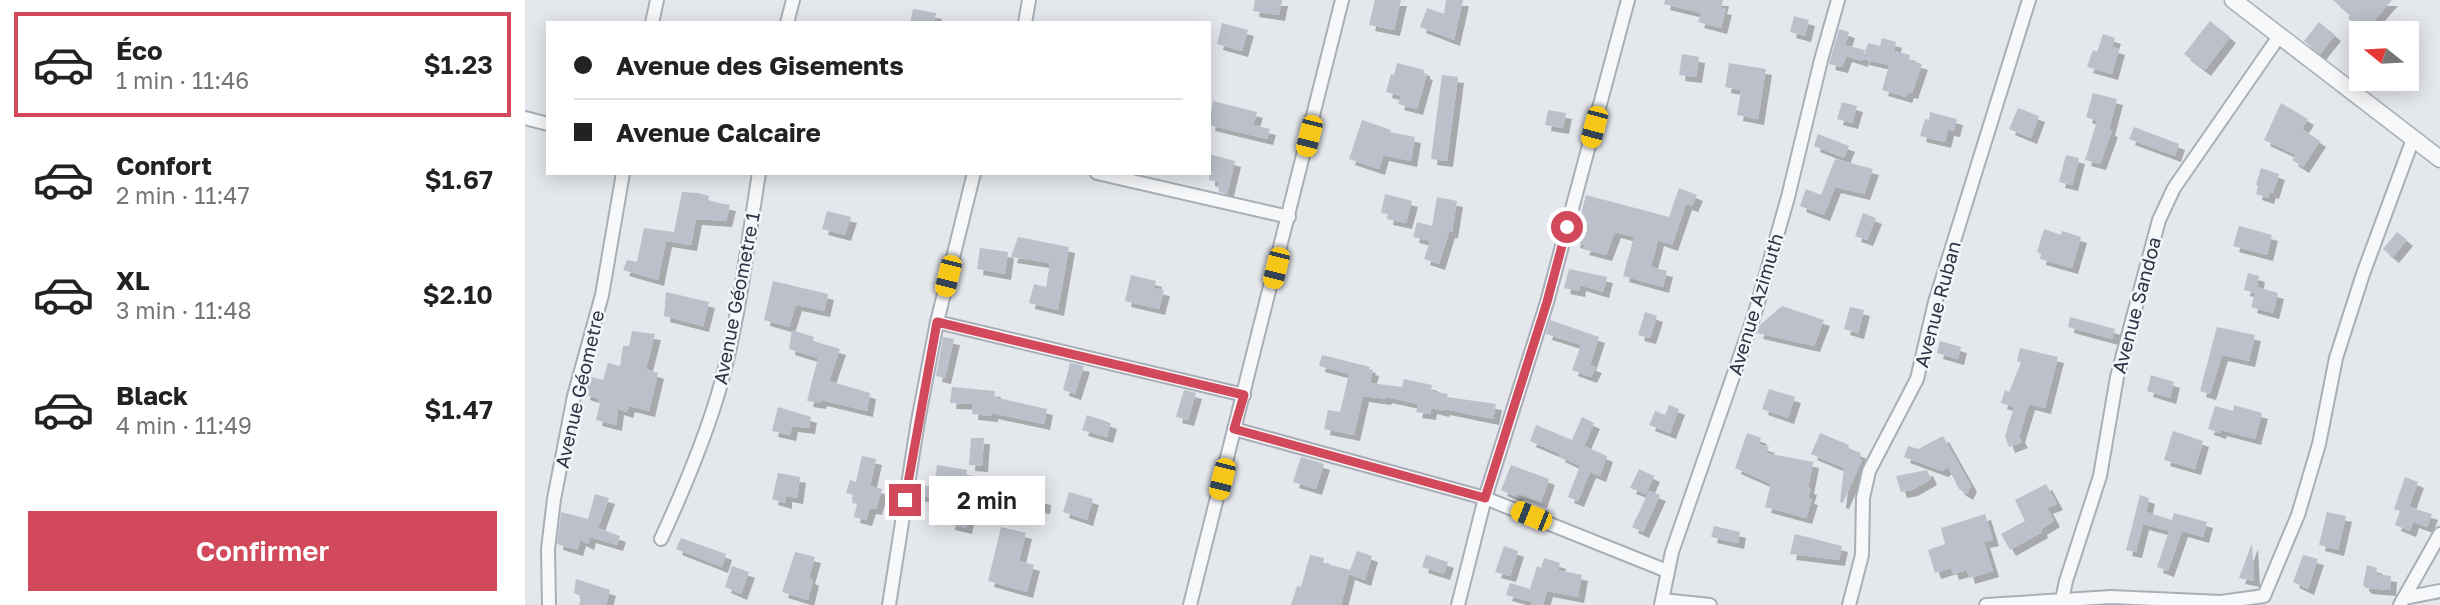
<!DOCTYPE html>
<html lang="fr">
<head>
<meta charset="utf-8">
<style>
	:root { --surface:#fff; --page:#f6f6f6; --text:#222; --muted:#767676; --line:#e0e0e0; --accent:#d1495b }
	body { margin:0; font-family:"Golos Text",sans-serif; background:var(--page); color:var(--text); height:100vh; display:flex; flex-direction:column; font-size:26px; white-space:nowrap }
	* { box-sizing:border-box; margin:0 }
	p { font-size:23px; color:var(--muted) }
	.icon { flex:none; width:38px; height:38px; fill:none; stroke:currentColor; stroke-width:2; stroke-linecap:round; stroke-linejoin:round }
	.map { position:relative; flex:1; overflow:hidden }
	.side { display:flex; flex-direction:column; background:var(--surface); width:525px }
	.side>* { flex:none }
	.top-card { position:absolute; left:21px; top:21px; width:665px; height:154px; border-radius:0px; box-shadow:0 4px 18px #0003; display:grid; align-content:center; height:154px; padding:0 28px; background:var(--surface) }
	.needle { width:46px; rotate:288deg }
	.buttons { position:absolute; left:1824px; top:21px; display:grid; gap:14px }
	.buttons a { display:grid; place-items:center; width:70px; height:70px; border-radius:0px; background:var(--surface); box-shadow:0 4px 18px #0003; font-size:35px }
	.end { position:absolute; width:32px; height:32px; margin:-16px; border:9px solid #d1495b; background:#fff; box-shadow:0 0 0 4px #fff }
	.from { border-radius:50% }
	.bubble { position:absolute; height:49px; border-radius:0px; background:var(--surface); box-shadow:0 4px 18px #0003; font-size:23px; font-weight:600; line-height:49px; text-align:center }
	.car { position:absolute; width:21px; height:42px; margin:-21px -10px; border-radius:9px; box-shadow:0 0 5px 2px #0007; background:linear-gradient(#f5c518 24%,#345 0 40%,#f5c518 0 76%,#345 0 86%,#f5c518 0) }
	.top-card b { display:flex; align-items:center; gap:24px; height:66px; font-size:26px }
	.top-card b+b { border-top:2px solid var(--line) }
	.top-card i { width:18px; height:18px; background:var(--text) }
	ul { padding:12px 0 0; list-style:none }
	li { display:flex; align-items:center; gap:21px; height:105px; margin:0 14px 10px; padding:0 14px; border:4px solid transparent; border-radius:0px }
	li div { flex:1 }
	li b { display:block; font-size:26px }
	li em { font-style:normal; font-weight:600 }
	li.active { border-color:var(--accent) }
	li>.icon { width:63px; height:63px; stroke-width:1.5 }
	.cta { display:flex; gap:14px; margin-top:auto; padding:14px 28px }
	.cta a { flex:1; height:80px; border-radius:0px; background:var(--accent); color:#fff; font-size:28px; font-weight:600; line-height:80px; text-align:center }
	main { display:flex; flex:1; min-height:0 }
	.map>svg:first-child { display:block }
</style>
</head>
<body>
<main>
<section class="side">
<ul>
<li class="active"><svg class="icon" aria-label="car" viewBox="0 0 24 24"><path d="M5 17H2v-5l4-1 3-4h7l3 4 3 1v5h-3M9 17h6M6 11h13"/><circle cx="7" cy="17" r="2"/><circle cx="17" cy="17" r="2"/></svg><div><b>Éco</b><p>1 min · 11:46</p></div><em>$1.23</em></li>
<li><svg class="icon" aria-label="car" viewBox="0 0 24 24"><path d="M5 17H2v-5l4-1 3-4h7l3 4 3 1v5h-3M9 17h6M6 11h13"/><circle cx="7" cy="17" r="2"/><circle cx="17" cy="17" r="2"/></svg><div><b>Confort</b><p>2 min · 11:47</p></div><em>$1.67</em></li>
<li><svg class="icon" aria-label="car" viewBox="0 0 24 24"><path d="M5 17H2v-5l4-1 3-4h7l3 4 3 1v5h-3M9 17h6M6 11h13"/><circle cx="7" cy="17" r="2"/><circle cx="17" cy="17" r="2"/></svg><div><b>XL</b><p>3 min · 11:48</p></div><em>$2.10</em></li>
<li><svg class="icon" aria-label="car" viewBox="0 0 24 24"><path d="M5 17H2v-5l4-1 3-4h7l3 4 3 1v5h-3M9 17h6M6 11h13"/><circle cx="7" cy="17" r="2"/><circle cx="17" cy="17" r="2"/></svg><div><b>Black</b><p>4 min · 11:49</p></div><em>$1.47</em></li>
</ul>
<div class="cta"><a>Confirmer</a></div>
</section>
<div class="map">
<svg width="1915" height="605" viewBox="0 0 1915 605">
	<defs>
		<filter id="shadow"><feDropShadow dx="6" dy="6" stdDeviation="0" flood-color="#0004"/></filter>
	</defs>
	<rect width="100%" height="100%" fill="#e4e7ec"/>
	<g fill="#bbc0ca" filter="url(#shadow)">
		<path d="M730,0H757L754,15L728,11Z"/>
		<path d="M850,0H876L869,30L844,25Z"/>
		<path d="M921,0H938L929,40L895,27L902,8L919,14Z"/>
		<path d="M1140,0H1198L1196,8L1201,9L1196,28L1173,22L1176,13L1139,4Z"/>
		<path d="M1808,0H1867L1839,32L1823,18L1825,15Z"/>
		<path d="M388,9L411,13L409,23H385Z"/>
		<path d="M1269,16L1284,20L1280,36L1265,32Z"/>
		<path d="M1685,21L1705,37L1680,70L1659,54Z"/>
		<path d="M1794,22L1810,35L1795,54L1779,41Z"/>
		<path d="M697,23L723,30L717,51L692,44Z"/>
		<path d="M1314,29L1324,32L1320,45L1340,50L1337,61L1321,56L1317,67L1304,64Z"/>
		<path d="M1578,34L1590,38L1587,47L1594,49L1587,74L1562,67L1568,50L1572,52Z"/>
		<path d="M1357,38L1371,42L1369,51L1385,55L1384,60L1397,64L1387,93L1383,92L1381,97L1357,90L1364,65L1338,59L1343,43L1355,46Z"/>
		<path d="M1157,54L1174,57L1171,77L1154,75Z"/>
		<path d="M872,63L899,70V73L902,74L892,109L873,104L876,96L861,92L866,74L869,75Z"/>
		<path d="M1204,63L1241,69L1233,119L1212,115L1216,90L1200,87Z"/>
		<path d="M917,75L933,77L922,161L906,159Z"/>
		<path d="M1568,93L1592,99L1584,130L1587,131L1575,164L1560,160L1572,121L1561,117Z"/>
		<path d="M688,101L732,112L728,125L745,129L742,139L684,125Z"/>
		<path d="M1317,102L1332,106L1327,123L1312,119Z"/>
		<path d="M1756,103L1783,119L1777,129L1795,141L1778,167L1767,160L1771,155L1739,140Z"/>
		<path d="M1493,108L1514,116L1506,138L1484,129Z"/>
		<path d="M1023,110L1041,113L1038,128L1020,125Z"/>
		<path d="M1405,112L1432,119L1429,131L1423,130L1420,142L1395,136L1400,119L1404,120Z"/>
		<path d="M837,120L866,130L865,132L890,137L886,161L858,155L854,169L824,159Z"/>
		<path d="M1609,127L1654,144L1650,156L1604,139Z"/>
		<path d="M1293,134L1324,146L1319,158L1289,146Z"/>
		<path d="M684,154L710,161L702,194L694,192L693,182L684,180Z"/>
		<path d="M1541,155L1554,158L1547,185L1534,182Z"/>
		<path d="M1310,159L1348,169L1339,194L1310,187L1299,215L1275,206L1281,189L1296,195Z"/>
		<path d="M1736,168L1754,174L1748,193L1745,192L1743,198L1731,194L1733,186L1731,185Z"/>
		<path d="M1154,188L1172,195L1167,206L1161,204L1147,245L1133,240L1126,267L1142,271L1138,287L1098,276L1109,237L1090,232L1081,255L1058,249L1060,245L1049,242L1061,195L1144,217Z"/>
		<path d="M157,192L173,193L184,196L183,201L205,205L201,221L171,219L166,245L141,241L133,280L98,270L102,260L112,262L119,228L149,232Z"/>
		<path d="M860,194L887,201L881,223L862,219L863,214L856,213Z"/>
		<path d="M912,197L932,201L927,232H924L914,264L899,259L905,241L888,237L892,222L907,226Z"/>
		<path d="M302,211L326,217L320,235L297,229Z"/>
		<path d="M1338,213L1351,218L1342,240L1330,236Z"/>
		<path d="M1714,226L1747,235L1742,255L1708,246Z"/>
		<path d="M1519,229L1536,235L1537,231L1556,237L1547,268L1515,259L1516,254L1512,252Z"/>
		<path d="M1872,232L1882,240L1868,257L1858,249Z"/>
		<path d="M493,237L544,247L533,310L504,303L509,284L521,287L525,263L486,257Z"/>
		<path d="M455,248L483,252L480,274L452,269Z"/>
		<path d="M1044,269L1082,277L1078,292L1055,285L1054,291L1039,288Z"/>
		<path d="M1723,273L1734,276L1732,287L1753,293L1748,313L1726,307L1730,293L1719,290Z"/>
		<path d="M606,275L631,281L629,288L639,290L634,309L600,301Z"/>
		<path d="M248,281L303,294L299,311L271,305L264,327L239,320Z"/>
		<path d="M141,292L184,302L178,326L139,316Z"/>
		<path d="M1257,306L1299,320L1289,346L1232,333L1235,325Z"/>
		<path d="M1325,307L1339,310L1333,333L1319,329Z"/>
		<path d="M1120,312L1132,316L1125,338L1113,335Z"/>
		<path d="M1545,317L1590,329L1587,339L1543,327Z"/>
		<path d="M1025,320L1074,337L1065,365L1071,367L1066,377L1047,370L1056,345L1021,334Z"/>
		<path d="M1692,327L1730,335L1724,361L1697,355L1685,394L1675,391Z"/>
		<path d="M267,330L289,337L288,341L315,349L304,381L345,393L342,411L296,400L295,403L282,401L293,358L264,349Z"/>
		<path d="M107,331L130,334L121,369L133,373L124,411L104,406L102,412L93,409L91,425L71,420L75,403L73,402L74,399L59,394L63,376L78,380L83,363L95,366L98,346H104Z"/>
		<path d="M418,337L429,339L420,378L411,376Z"/>
		<path d="M1415,341L1436,347L1433,359L1412,353Z"/>
		<path d="M1495,348L1533,357L1520,408L1504,404L1494,437L1497,442L1484,447L1480,436L1489,407L1476,403L1480,390L1484,392L1496,362L1492,361Z"/>
		<path d="M797,355L845,367L844,369L848,370L845,383L877,387L879,379L907,385L906,391L923,394L922,397L971,404L968,419L919,409L918,411L906,408L905,414L891,412L893,404L861,397L860,399L838,396L829,435L799,429L803,410L815,412L824,374L794,366Z"/>
		<path d="M545,363L559,366L550,394L538,390Z"/>
		<path d="M1626,375L1649,382L1645,398L1622,391Z"/>
		<path d="M427,387L470,391L469,397L522,409L519,424L467,413V416L447,414L448,404L425,403Z"/>
		<path d="M1244,389L1270,397L1263,418L1237,409Z"/>
		<path d="M659,390L671,393L663,420L651,417Z"/>
		<path d="M1144,405L1154,409L1145,433L1124,425L1130,411L1140,415Z"/>
		<path d="M1709,405L1737,413L1730,439L1696,430L1695,433L1683,429L1690,406L1708,411Z"/>
		<path d="M253,407L286,417L284,428L267,426L265,435L247,431Z"/>
		<path d="M562,415L586,423L582,437L557,430Z"/>
		<path d="M1057,417L1069,423L1059,446L1082,456L1075,476L1065,472L1053,501L1043,497L1055,466L1034,456L1035,454L1005,441L1011,425L1047,440Z"/>
		<path d="M1648,431L1678,441L1670,469L1639,460Z"/>
		<path d="M1222,433L1236,438L1234,444L1244,447L1241,453L1288,462L1283,488L1286,489L1283,498L1287,499L1281,518L1240,507L1246,484L1210,468Z"/>
		<path d="M1295,433L1324,445L1323,448L1336,453L1334,459L1337,460L1318,503L1315,502L1319,468L1286,454Z"/>
		<path d="M1418,436L1446,486L1442,494L1434,489L1423,467L1417,471L1379,457L1383,446L1393,449Z"/>
		<path d="M446,438H459L457,466L444,465Z"/>
		<path d="M337,456L351,459L345,486L357,489L351,509L345,508L341,520L329,517L332,504L327,503L329,495L321,493L325,480L331,482Z"/>
		<path d="M776,457L799,464L791,489L768,482Z"/>
		<path d="M412,465L442,470L438,498L447,500L441,528L424,524L428,501L390,495L392,484L409,487Z"/>
		<path d="M986,465L1024,479L1016,502L993,494L992,497L976,490Z"/>
		<path d="M1114,469L1129,476L1121,494L1105,488Z"/>
		<path d="M1402,470L1406,479L1387,490L1376,492L1371,476Z"/>
		<path d="M253,473L275,477L272,498L261,496V503L247,499Z"/>
		<path d="M1880,477L1893,482L1884,507L1907,514L1902,527L1888,522L1885,531L1870,525L1875,511L1869,509Z"/>
		<path d="M1521,484L1532,504L1522,508L1529,521L1516,529L1517,532L1485,550L1476,534L1500,521L1490,500Z"/>
		<path d="M1124,491L1135,495L1118,532L1107,527Z"/>
		<path d="M544,492L568,499L562,520L538,512Z"/>
		<path d="M487,493L520,499L519,508L486,503Z"/>
		<path d="M70,494L84,498L73,528L95,536L92,545L65,537L63,544L55,540L52,550L32,544L36,512L63,519Z"/>
		<path d="M1615,495L1624,498L1621,512L1647,520L1649,513L1682,522L1678,537L1657,531L1643,571L1632,567L1644,531L1618,524L1611,552L1601,550Z"/>
		<path d="M1802,512L1821,516L1813,550L1794,545Z"/>
		<path d="M1460,514L1468,540L1459,542L1468,571L1444,578L1442,570L1428,574L1426,568L1410,573L1403,550L1420,544L1416,528Z"/>
		<path d="M1189,526L1215,532L1213,543L1186,537Z"/>
		<path d="M476,527L501,533L494,561L509,565L502,592L463,581Z"/>
		<path d="M1270,534L1317,546L1314,560L1265,554Z"/>
		<path d="M156,538L201,554L197,567L151,549Z"/>
		<path d="M1727,543L1729,581L1714,578Z"/>
		<path d="M979,546L993,551L985,576L970,572Z"/>
		<path d="M832,551L847,556L840,580L824,574L816,605H766L772,586L776,587L785,555L799,558L798,563L825,570Z"/>
		<path d="M270,552L290,557L284,578L288,580L283,600L257,592Z"/>
		<path d="M901,555L923,562L919,574L897,567Z"/>
		<path d="M1778,555L1793,559L1783,589L1768,582Z"/>
		<path d="M1019,558L1035,563L1033,570L1057,575L1053,597L1022,591L1018,605H1006L1007,602L981,595L985,583L1005,589L1012,566L1016,568Z"/>
		<path d="M1842,565L1852,568L1851,574L1866,576L1865,590L1841,588L1838,585Z"/>
		<path d="M207,566L224,572L216,594L200,587Z"/>
		<path d="M51,579L85,590L81,605H54L57,597L49,593Z"/>
	</g>
	<g fill="none" stroke-linecap="round" stroke-linejoin="round">
		<defs>
			<g id="minor">
				<path d="M127,23L132,0"/>
				<path d="M262,23L268,0"/>
				<path d="M500,23L504,0"/>
				<path d="M0,118L23,124"/>
				<path d="M572,173L764,217"/>
				<path d="M412,322L719,395"/>
				<path d="M709,429L960,498L1142,571"/>
				<path d="M136,539C158,491 178,444 193,394C214,323 222,246 234,173"/>
				<path d="M1879,598L1915,591"/>
				<path d="M1137,600L1185,605"/>
				<path d="M24,605L23,549L29,499L49,396L77,295L98,173"/>
				<path d="M364,605L393,421L412,322L449,173"/>
				<path d="M665,605L817,0"/>
				<path d="M933,605L960,498L1022,302L1103,0"/>
				<path d="M1136,605L1147,552L1230,313L1263,197L1296,60L1313,0"/>
				<path d="M1324,605L1337,555L1338,498L1344,471L1392,379L1410,302L1504,0"/>
				<path d="M1461,605L1586,597L1696,602L1739,596L1773,515L1794,444L1811,358L1838,274L1888,139"/>
				<path d="M1536,605L1541,581L1575,476L1592,377L1634,220L1649,188L1755,35"/>
				<path d="M1875,605L1915,534"/>
			</g>
			<path id="tertiary" d="M1708,0L1915,159"/>
		</defs>
		<use href="#minor" stroke="#a9aeb7" stroke-width="16"/>
		<use href="#tertiary" stroke="#a9aeb7" stroke-width="19"/>
		<use href="#minor" stroke="#f7f8fa" stroke-width="12"/>
		<use href="#tertiary" stroke="#f7f8fa" stroke-width="16"/>
	</g>
	<g fill="none" stroke-linecap="round" stroke-linejoin="round">
		<path stroke="#d1495b" stroke-width="9" d="M380,500L412,322L719,395L709,429L960,498L1022,302L1042,227"/>
	</g>
	<g text-anchor="middle" dominant-baseline="central" stroke-width="5" stroke-linejoin="round" paint-order="stroke">
		<g font-size="19" fill="#2b3445" stroke="#f4f6f9">
			<text transform="translate(211 298) rotate(-79)">Avenue Géometre 1</text>
			<text transform="translate(1230 304) rotate(-73)">Avenue Azimuth</text>
			<text transform="translate(1412 304) rotate(-75)">Avenue Ruban</text>
			<text transform="translate(1611 305) rotate(-75)">Avenue Sandoa</text>
			<text transform="translate(54 389) rotate(-77)">Avenue Géometre</text>
		</g>
	</g>
</svg>
<div class="buttons">
<a><svg class="needle" viewBox="-14 -14 28 28"><path d="M0-13l5 13h-10z" fill="#e53935"/><path d="M0 13l5-13h-10z" fill="#767676"/></svg></a>
</div>
<i class="end from" style="left:1042px;top:227px"></i>
<i class="end" style="left:380px;top:500px"></i>
<div class="bubble" style="left:404px;top:476px;width:116px">2 min</div>
<i class="car" style="left:1069px;top:127px;rotate:195deg"></i>
<i class="car" style="left:784px;top:136px;rotate:194deg"></i>
<i class="car" style="left:751px;top:268px;rotate:194deg"></i>
<i class="car" style="left:423px;top:276px;rotate:194deg"></i>
<i class="car" style="left:697px;top:479px;rotate:194deg"></i>
<i class="car" style="left:1006px;top:516px;rotate:292deg"></i>
<div class="top-card">
<b><i class="from"></i>Avenue des Gisements</b>
<b><i></i>Avenue Calcaire</b>
</div>
</div>
</main>
</body>
</html>
